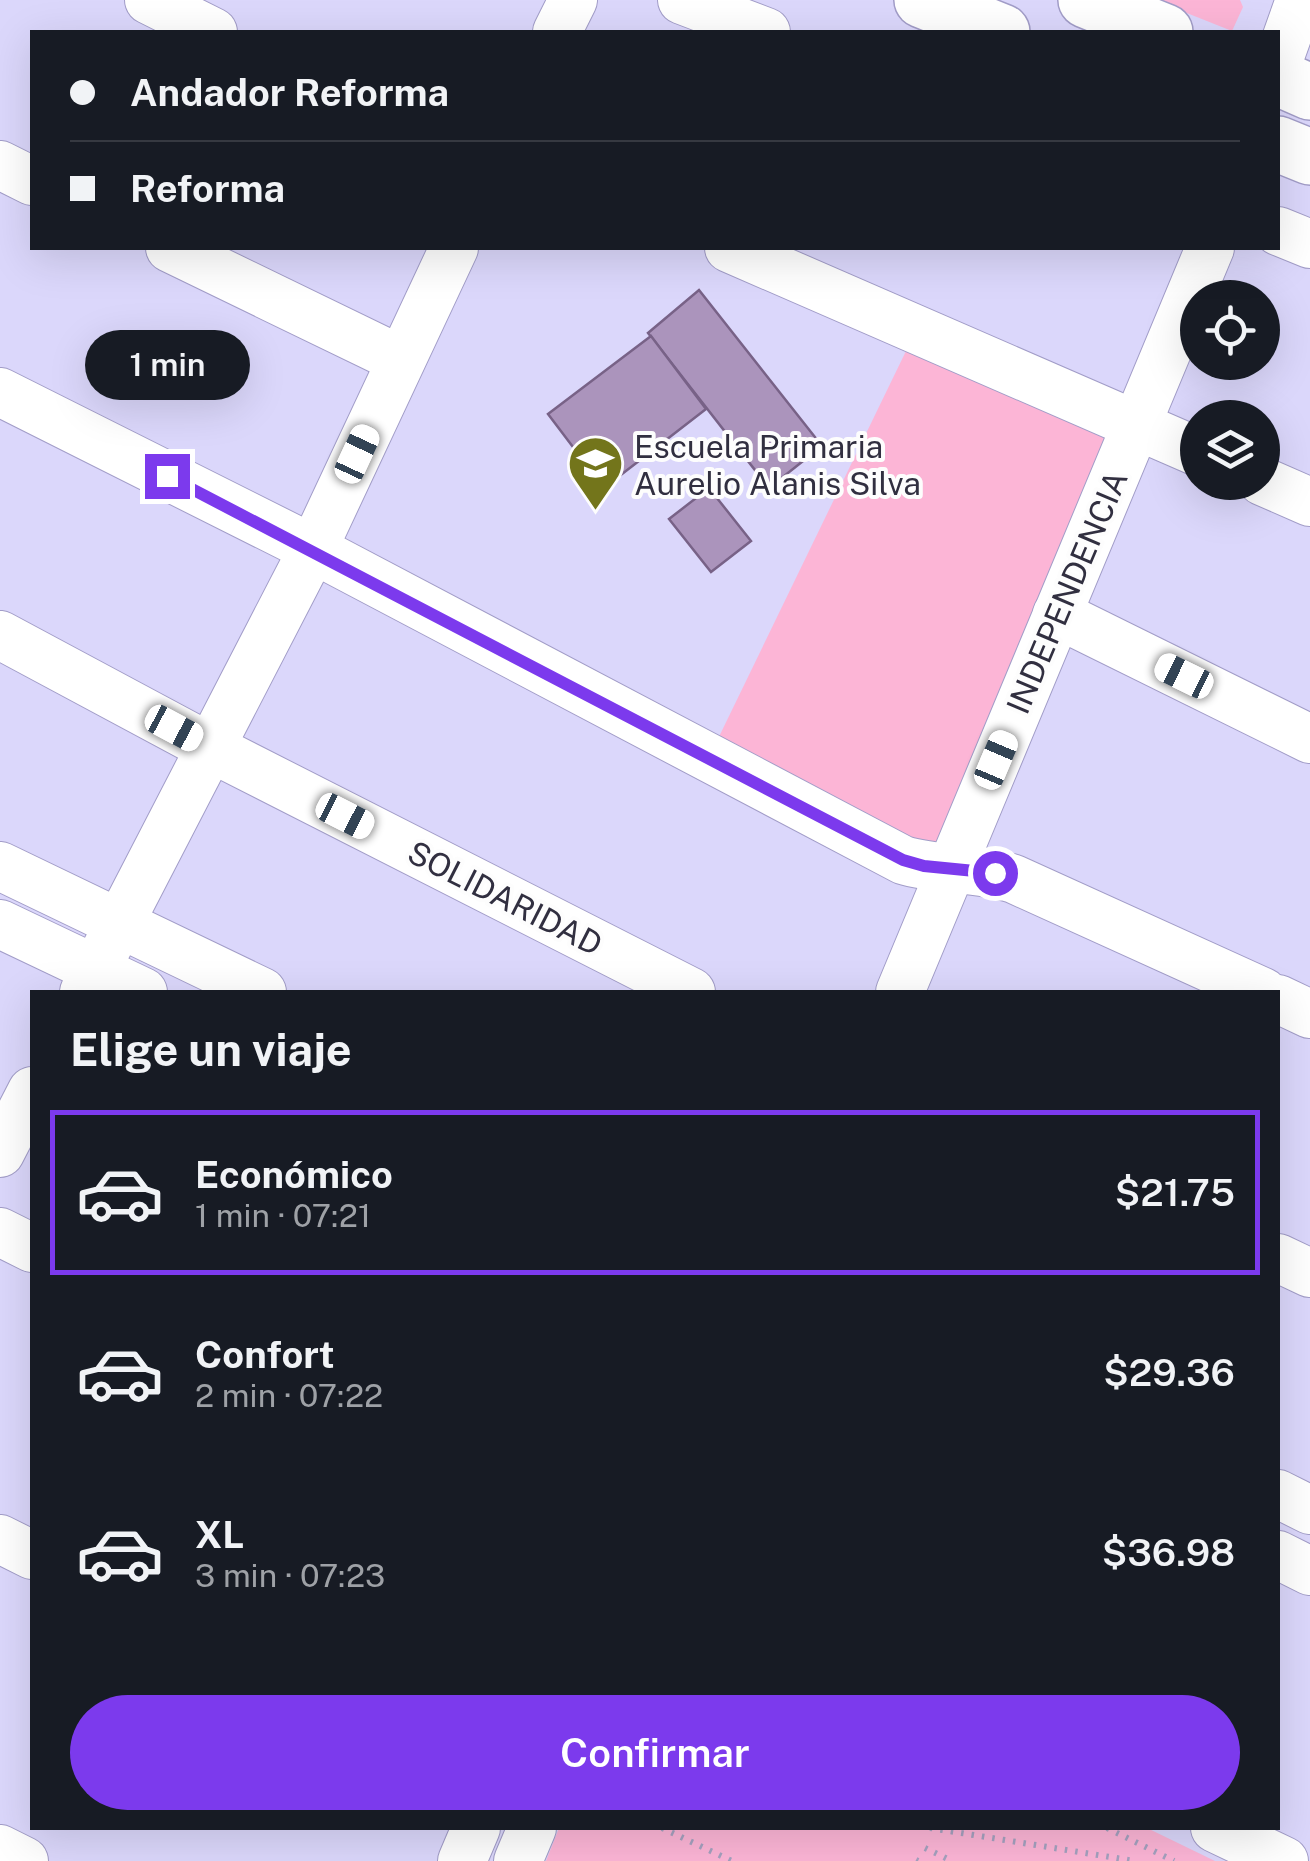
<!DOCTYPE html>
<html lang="es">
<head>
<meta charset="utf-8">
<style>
	:root { --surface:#171b24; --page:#242831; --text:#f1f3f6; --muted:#9ea1a6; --line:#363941; --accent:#7c3aed }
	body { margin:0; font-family:"Public Sans",sans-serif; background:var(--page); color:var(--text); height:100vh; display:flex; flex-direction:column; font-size:38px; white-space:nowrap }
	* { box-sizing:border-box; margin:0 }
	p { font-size:32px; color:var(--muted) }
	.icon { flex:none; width:55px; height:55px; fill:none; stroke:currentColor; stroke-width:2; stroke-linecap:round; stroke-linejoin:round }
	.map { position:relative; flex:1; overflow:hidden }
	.drawer { position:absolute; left:30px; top:990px; width:1250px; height:840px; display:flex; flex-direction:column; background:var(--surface); border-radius:0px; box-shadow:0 10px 40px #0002 }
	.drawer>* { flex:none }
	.guide { position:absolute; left:30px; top:30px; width:1250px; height:220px; border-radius:0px; box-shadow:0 10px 40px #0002; display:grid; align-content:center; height:220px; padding:0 40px; background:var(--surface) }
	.buttons { position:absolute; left:1180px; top:280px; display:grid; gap:20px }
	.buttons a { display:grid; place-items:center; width:100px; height:100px; border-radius:50%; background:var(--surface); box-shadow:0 10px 40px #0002; font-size:50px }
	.end { position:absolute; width:45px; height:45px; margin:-22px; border:12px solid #7c3aed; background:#fff; box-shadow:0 0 0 5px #fff }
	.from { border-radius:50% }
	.bubble { position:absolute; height:70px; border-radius:35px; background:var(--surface); box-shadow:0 10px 40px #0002; font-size:32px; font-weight:600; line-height:70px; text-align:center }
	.car { position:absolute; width:30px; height:60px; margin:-30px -15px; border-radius:12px; box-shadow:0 0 8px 2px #0007; background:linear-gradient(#fff 24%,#345 0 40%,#fff 0 76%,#345 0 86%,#fff 0) }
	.guide b { display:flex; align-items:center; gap:35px; height:95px; font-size:38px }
	.guide b+b { border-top:2px solid var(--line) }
	.guide i { width:25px; height:25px; background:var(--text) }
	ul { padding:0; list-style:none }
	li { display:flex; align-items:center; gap:30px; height:165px; margin:0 20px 15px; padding:0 20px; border:5px solid transparent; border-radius:0px }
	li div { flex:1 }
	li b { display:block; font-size:38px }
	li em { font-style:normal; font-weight:600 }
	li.on { border-color:var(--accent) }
	li>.icon { width:90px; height:90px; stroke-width:1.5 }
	h2 { padding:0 40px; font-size:45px; line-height:120px }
	.button { display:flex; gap:20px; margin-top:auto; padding:20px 40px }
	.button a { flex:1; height:115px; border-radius:60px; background:var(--accent); color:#fff; font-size:40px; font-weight:600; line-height:115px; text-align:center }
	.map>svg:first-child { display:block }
</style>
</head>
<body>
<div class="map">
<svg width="1310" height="1861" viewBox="0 0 1310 1861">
	<rect width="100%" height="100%" fill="#dbd7fb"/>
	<g fill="#fcb5d6">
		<path d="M1154,0H1240L1243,7L1232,31Z"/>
		<path d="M923,316L1131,406L940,859L714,747Z"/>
		<path d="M559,1828H1147L1215,1861H546Z"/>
	</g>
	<g fill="#ab94bc" stroke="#786287" stroke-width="2.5">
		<path d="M699,290L822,446L769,488L648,333Z"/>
		<path d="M651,336L706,409L604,488L548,414Z"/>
		<path d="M709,488L751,541L711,572L669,519Z"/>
	</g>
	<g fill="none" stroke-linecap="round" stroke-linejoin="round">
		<defs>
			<g id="minor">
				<path d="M149,0L213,32"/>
				<path d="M682,0L766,32"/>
				<path d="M557,32L573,0"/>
				<path d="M1278,62L1300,0"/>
				<path d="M0,165L32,181"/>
				<path d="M1278,231L1310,244"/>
				<path d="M170,248L401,360"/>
				<path d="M729,248L1198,452"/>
				<path d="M0,392L313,549L903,860C939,871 977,867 1014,879L1263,992"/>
				<path d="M1262,481L1310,502"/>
				<path d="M1057,614L1310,739"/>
				<path d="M0,635L209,747L691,992"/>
				<path d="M0,866L262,992"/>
				<path d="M0,924L143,992"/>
				<path d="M84,992L313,549L454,248"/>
				<path d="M900,992L1210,248"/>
				<path d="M1278,999L1310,1014"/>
				<path d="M0,1153L32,1091"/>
				<path d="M0,1232L32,1248"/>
				<path d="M1278,1258L1310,1273"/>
				<path d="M1278,1494L1310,1510"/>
				<path d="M0,1539L32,1555"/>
				<path d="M1278,1555L1310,1571"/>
				<path d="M1215,1828L1284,1861"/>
				<path d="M0,1849L24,1861"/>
				<path d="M462,1861L476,1828"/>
				<path d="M518,1861L532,1828"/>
			</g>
			<g id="major">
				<path d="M922,0L1002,32"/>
				<path d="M1086,0L1165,32"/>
				<path d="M1278,78L1310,92"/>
				<path d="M1278,144L1310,157"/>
			</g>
		</defs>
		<use href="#minor" stroke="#a29dc8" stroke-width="50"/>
		<use href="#major" stroke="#a29dc8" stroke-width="58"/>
		<g stroke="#a5a1bf" stroke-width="6" stroke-dasharray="2.5 8" stroke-linecap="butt">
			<path d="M662,1828L732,1861"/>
			<path d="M930,1828L1135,1861"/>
			<path d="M1107,1828L1174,1861"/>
			<path d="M925,1848L952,1861"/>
			<path d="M916,1860L918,1861"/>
		</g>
		<use href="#minor" stroke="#fff" stroke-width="48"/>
		<use href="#major" stroke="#fff" stroke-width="55"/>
	</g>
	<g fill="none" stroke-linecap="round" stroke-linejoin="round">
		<path stroke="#7c3aed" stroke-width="12" d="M167,476L903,860L924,866L995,873"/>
	</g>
	<defs>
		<symbol id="school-pin" viewBox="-11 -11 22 30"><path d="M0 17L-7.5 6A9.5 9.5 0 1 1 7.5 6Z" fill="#73751b" stroke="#fdfdfd"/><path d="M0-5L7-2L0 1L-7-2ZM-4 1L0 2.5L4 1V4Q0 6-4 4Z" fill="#fff"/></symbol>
	</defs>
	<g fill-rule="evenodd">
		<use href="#school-pin" x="564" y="432" width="63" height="86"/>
	</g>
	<g text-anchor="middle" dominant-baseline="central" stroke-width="8" stroke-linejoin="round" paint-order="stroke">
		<g font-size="32" fill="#312f40" stroke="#fdfdfd" text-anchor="start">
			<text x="634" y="446">Escuela Primaria<tspan x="634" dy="37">Aurelio Alanis Silva</tspan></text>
		</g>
		<g font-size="32" fill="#312f40" stroke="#fdfdfd">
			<text transform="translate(1067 592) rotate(-67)">INDEPENDENCIA</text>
			<text transform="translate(505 898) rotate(27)">SOLIDARIDAD</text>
		</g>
	</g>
</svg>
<div class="buttons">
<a><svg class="icon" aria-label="locate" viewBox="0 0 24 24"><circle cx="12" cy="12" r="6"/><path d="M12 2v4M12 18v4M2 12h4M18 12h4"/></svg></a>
<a><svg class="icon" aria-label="layers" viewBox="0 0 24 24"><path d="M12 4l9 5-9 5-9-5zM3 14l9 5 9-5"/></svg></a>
</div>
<i class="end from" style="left:995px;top:873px"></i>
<i class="end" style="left:167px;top:476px"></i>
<div class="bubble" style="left:85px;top:330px;width:165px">1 min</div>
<i class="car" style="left:357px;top:454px;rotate:25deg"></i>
<i class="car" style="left:1184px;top:676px;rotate:296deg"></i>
<i class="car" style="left:174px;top:728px;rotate:118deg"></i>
<i class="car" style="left:996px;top:760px;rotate:23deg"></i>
<i class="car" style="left:345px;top:816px;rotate:117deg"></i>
<div class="guide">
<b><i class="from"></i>Andador Reforma</b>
<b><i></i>Reforma</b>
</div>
<section class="drawer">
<h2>Elige un viaje</h2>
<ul>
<li class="on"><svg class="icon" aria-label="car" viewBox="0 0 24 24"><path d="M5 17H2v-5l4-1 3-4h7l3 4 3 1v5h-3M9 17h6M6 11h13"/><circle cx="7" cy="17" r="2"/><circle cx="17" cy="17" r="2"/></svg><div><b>Económico</b><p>1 min · 07:21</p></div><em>$21.75</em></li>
<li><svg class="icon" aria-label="car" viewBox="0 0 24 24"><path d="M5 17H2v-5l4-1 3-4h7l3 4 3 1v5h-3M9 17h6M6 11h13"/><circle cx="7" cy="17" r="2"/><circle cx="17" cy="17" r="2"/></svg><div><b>Confort</b><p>2 min · 07:22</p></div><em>$29.36</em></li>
<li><svg class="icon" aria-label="car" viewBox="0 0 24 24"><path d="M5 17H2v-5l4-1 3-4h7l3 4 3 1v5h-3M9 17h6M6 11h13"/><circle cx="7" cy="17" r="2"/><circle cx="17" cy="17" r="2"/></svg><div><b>XL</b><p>3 min · 07:23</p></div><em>$36.98</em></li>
</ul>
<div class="button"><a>Confirmar</a></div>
</section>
</div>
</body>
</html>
